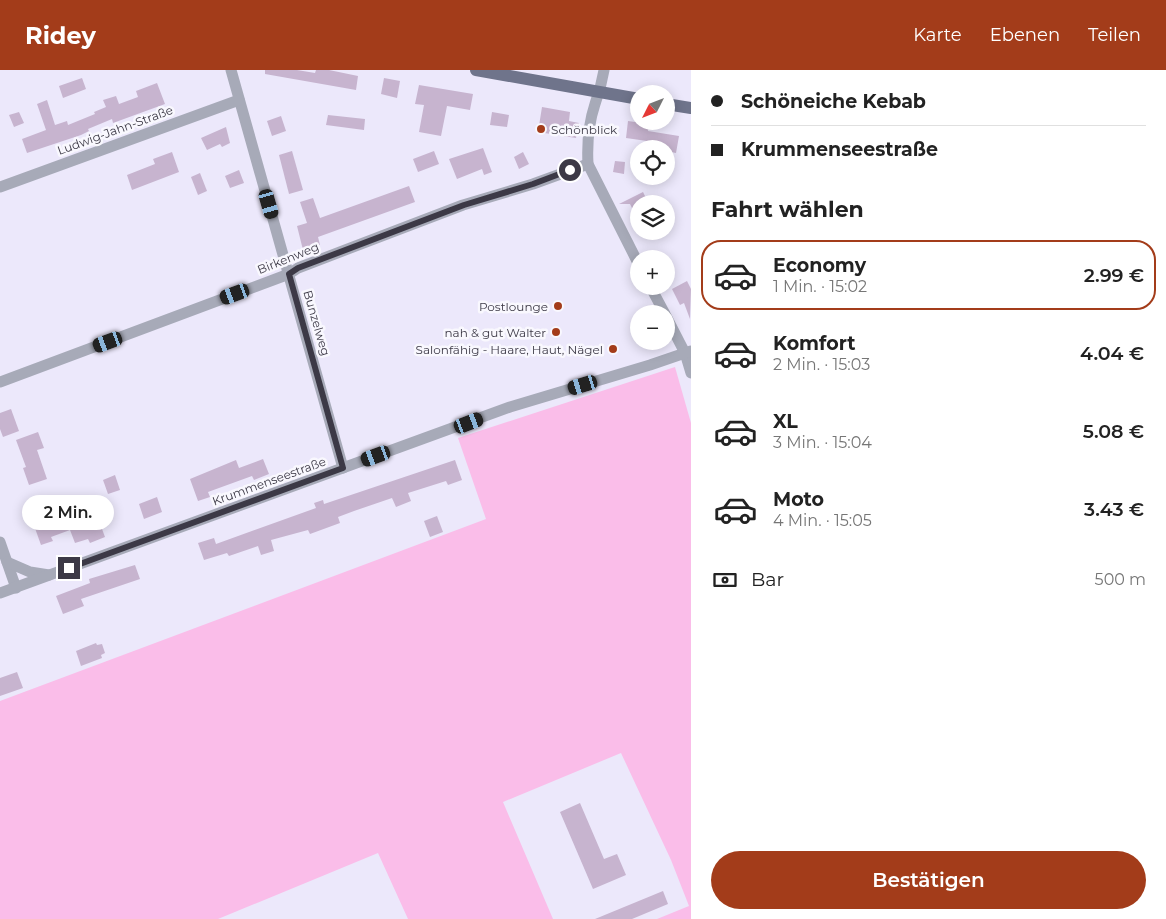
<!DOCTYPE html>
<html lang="de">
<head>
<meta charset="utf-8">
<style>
	:root { --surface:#fff; --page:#f6f6f6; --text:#222; --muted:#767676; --line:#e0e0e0; --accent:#a33c1a }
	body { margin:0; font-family:Montserrat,sans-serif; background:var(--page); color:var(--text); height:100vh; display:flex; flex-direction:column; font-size:19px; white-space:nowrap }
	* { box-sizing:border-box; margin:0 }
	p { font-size:16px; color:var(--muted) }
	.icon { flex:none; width:28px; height:28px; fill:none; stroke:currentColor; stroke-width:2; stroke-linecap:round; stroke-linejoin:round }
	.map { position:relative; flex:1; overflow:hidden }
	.sheet { display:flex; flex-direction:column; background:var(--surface); width:475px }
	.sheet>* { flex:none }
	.banner { display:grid; align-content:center; height:110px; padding:0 20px; background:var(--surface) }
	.needle { width:32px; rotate:228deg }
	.buttons { position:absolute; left:630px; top:15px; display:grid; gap:10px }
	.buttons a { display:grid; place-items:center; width:45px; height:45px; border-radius:50%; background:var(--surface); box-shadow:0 2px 12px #0003; font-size:25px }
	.end { position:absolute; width:22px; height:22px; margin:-11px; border:6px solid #3c3946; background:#fff; box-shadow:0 0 0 2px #fff }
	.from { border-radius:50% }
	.bubble { position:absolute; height:35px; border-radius:18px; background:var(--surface); box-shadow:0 2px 12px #0003; font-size:16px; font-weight:600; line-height:35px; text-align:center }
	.car { position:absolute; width:15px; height:30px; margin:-15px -8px; border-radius:6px; box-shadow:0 0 4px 1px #0007; background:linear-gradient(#222 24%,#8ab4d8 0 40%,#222 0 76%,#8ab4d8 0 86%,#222 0) }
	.banner b { display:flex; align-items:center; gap:18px; height:48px; font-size:19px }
	.banner b+b { border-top:1px solid var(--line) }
	.banner i { width:12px; height:12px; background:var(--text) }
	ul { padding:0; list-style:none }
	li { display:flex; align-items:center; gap:15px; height:70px; margin:0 10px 8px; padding:0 10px; border:2px solid transparent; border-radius:20px }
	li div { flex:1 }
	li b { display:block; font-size:19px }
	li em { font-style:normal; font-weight:600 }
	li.on { border-color:var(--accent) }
	li>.icon { width:45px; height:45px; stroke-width:1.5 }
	h2 { padding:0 20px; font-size:22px; line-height:60px }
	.pay { display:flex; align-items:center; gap:12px; height:55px; padding:0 20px; font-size:19px }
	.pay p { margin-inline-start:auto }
	.cta { display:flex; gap:10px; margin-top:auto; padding:10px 20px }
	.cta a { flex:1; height:58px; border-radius:30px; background:var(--accent); color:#fff; font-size:20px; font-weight:600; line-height:58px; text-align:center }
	header { display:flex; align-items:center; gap:30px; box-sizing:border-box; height:70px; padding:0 25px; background:var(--accent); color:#fff }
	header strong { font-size:24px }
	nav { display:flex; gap:28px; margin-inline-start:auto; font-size:18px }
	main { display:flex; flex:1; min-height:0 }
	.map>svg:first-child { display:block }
</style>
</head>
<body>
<header>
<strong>Ridey</strong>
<nav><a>Karte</a><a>Ebenen</a><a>Teilen</a></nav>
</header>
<main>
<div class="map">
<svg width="691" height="849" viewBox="0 0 691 849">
	<rect width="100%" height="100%" fill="#ece8fb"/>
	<path fill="#fabde9" d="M675,297L691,353V849H657L689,836L671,790L621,683L503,732L553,849H408L378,783L218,849H0V631L486,449L458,368Z"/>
	<g fill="#c7b4cf">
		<path d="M265,0H297L315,3L316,0H329L358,6L356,20L265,4Z"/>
		<path d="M82,8L86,19L63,28L59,16Z"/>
		<path d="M384,8L400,11L397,28L381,24Z"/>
		<path d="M157,13L165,34L113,53L112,49L88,59L89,61L81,65L27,83L22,69L46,60L37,34L47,30L55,55L67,51L68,55L95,44L94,42L106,37L103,30L116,26L119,34L138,27L136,21Z"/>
		<path d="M419,15L473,24L470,40L447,36L441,66L419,62L424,35L415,34Z"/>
		<path d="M542,37L570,42L569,51L579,53L576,68L538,62Z"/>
		<path d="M19,42L24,53L14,57L9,45Z"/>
		<path d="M492,42L509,45L507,57L490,55Z"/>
		<path d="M328,45L365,49L364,60L326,55Z"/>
		<path d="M281,46L286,61L272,66L267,51Z"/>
		<path d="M628,51L649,54L648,61L679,66L676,83L666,81V79H660L661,73L626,68Z"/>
		<path d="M226,57L230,73L222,77L220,74L207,80L201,68Z"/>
		<path d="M483,78L492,102L484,105L482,99L457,109L449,89Z"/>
		<path d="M292,81L303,120L289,124L279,85Z"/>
		<path d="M434,81L439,94L418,102L413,89Z"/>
		<path d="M172,82L179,102L132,120L127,105L155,94L153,89Z"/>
		<path d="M523,82L529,94L519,99L514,87Z"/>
		<path d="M615,91L625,92L624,104L613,102Z"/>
		<path d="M239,100L244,113L230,118L225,106Z"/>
		<path d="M200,103L207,121L198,125L191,107Z"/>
		<path d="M409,116L415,132L318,167L320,175L303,180L297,156L307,153L300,132L313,128L320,148Z"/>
		<path d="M643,122L649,134H639V152L630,134H619Z"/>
		<path d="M687,211L691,219L690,249L684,233L680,235L672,219Z"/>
		<path d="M11,339L19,361L3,367L0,359V343Z"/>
		<path d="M38,362L44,378L37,380L47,409L29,415L23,398L26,397L16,370Z"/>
		<path d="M263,389L269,404L254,410L252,406L208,422L210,427L198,431L190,409L236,390L239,398Z"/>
		<path d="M455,390L462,410L448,415L446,411L408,423L411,431L396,437L392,428L354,441L338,447L340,453L310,464L308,460L271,470L274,481L261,485L258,476L229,486L227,483L204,490L198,473L214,468L216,474L316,438L314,433L323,430L324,434Z"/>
		<path d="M115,405L120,420L108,424L103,410Z"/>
		<path d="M157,427L162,442L144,449L139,434Z"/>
		<path d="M39,428L47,449L75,440L81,458L99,451L105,467L90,473L88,469L75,473L70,460L51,467L53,471L41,475L26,433Z"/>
		<path d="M437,446L443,462L430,467L424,451Z"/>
		<path d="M135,495L140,509L81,529L84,536L63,544L56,526L90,513L89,509Z"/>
		<path d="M96,573L97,575L102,574L105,583L101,585L102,588L81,596L76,581Z"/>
		<path d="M17,602L23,618L0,626V608Z"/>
		<path d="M580,733L604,789L617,784L626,805L593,819L560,742Z"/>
		<path d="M663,821L668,834L632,849H595Z"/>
	</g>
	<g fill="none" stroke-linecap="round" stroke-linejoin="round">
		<g stroke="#a7aab8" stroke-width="11">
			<path d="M231,0L343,398"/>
			<path d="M604,0C602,12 599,23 595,34C589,52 587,75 588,94L639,195"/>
			<path d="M0,117L239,30"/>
			<path d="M650,216L665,244"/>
			<path d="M666,246L685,283L691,303"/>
			<path d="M0,312L289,204L298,198L463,135L533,114L588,94"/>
			<path d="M0,472L16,518"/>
			<path d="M7,492L30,502L49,505"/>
			<path d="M0,523L510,337L650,295L691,281"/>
		</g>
		<g stroke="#6f748b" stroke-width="12">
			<path d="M476,0L639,29"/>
			<path d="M666,34L691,38"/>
		</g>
	</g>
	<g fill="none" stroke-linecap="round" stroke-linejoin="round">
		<path stroke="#3c3946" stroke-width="6" d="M69,498L343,398L289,204L298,198L464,135L533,114L570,100"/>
	</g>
	<g fill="#a33c1a" stroke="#f9f8fe" stroke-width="2">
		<circle cx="541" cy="59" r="5"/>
		<circle cx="558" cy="236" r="5"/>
		<circle cx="556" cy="262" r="5"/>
		<circle cx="613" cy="279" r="5"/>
	</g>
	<g text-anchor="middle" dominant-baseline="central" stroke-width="5" stroke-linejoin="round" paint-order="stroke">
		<g font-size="12" fill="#3c3946" stroke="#f9f8fe" text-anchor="end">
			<text x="551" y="59" text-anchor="start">Schönblick</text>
			<text x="548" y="236">Postlounge</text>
			<text x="546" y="262">nah &amp; gut Walter</text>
			<text x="603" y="279">Salonfähig - Haare, Haut, Nägel</text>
		</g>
		<g font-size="12" fill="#3c3946" stroke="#f9f8fe">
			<text transform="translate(115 60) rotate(-20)">Ludwig-Jahn-Straße</text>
			<text transform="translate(288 188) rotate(-22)">Birkenweg</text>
			<text transform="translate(317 253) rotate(74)">Bunzelweg</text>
			<text transform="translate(269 411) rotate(-20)">Krummenseestraße</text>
		</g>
	</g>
</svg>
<div class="buttons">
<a><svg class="needle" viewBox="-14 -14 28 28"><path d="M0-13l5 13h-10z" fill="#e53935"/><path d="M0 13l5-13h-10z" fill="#767676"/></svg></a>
<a><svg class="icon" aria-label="locate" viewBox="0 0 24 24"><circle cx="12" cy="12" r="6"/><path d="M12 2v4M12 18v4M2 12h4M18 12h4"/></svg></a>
<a><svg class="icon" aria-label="layers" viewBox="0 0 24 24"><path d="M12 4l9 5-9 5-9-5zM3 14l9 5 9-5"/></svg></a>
<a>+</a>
<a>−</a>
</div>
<i class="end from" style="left:570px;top:100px"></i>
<i class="end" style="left:69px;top:498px"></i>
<div class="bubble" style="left:22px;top:425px;width:92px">2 Min.</div>
<i class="car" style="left:269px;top:134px;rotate:164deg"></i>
<i class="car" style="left:235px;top:224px;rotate:250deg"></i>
<i class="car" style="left:108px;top:272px;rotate:250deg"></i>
<i class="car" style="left:583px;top:315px;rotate:253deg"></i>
<i class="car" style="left:469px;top:353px;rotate:69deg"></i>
<i class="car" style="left:376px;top:386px;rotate:250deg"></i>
</div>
<section class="sheet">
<div class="banner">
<b><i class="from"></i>Schöneiche Kebab</b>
<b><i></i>Krummenseestraße</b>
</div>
<h2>Fahrt wählen</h2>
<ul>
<li class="on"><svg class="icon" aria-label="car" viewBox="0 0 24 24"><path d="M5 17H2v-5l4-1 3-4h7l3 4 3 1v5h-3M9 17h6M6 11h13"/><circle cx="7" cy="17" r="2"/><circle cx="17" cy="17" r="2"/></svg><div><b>Economy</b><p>1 Min. · 15:02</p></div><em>2.99 €</em></li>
<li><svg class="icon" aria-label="car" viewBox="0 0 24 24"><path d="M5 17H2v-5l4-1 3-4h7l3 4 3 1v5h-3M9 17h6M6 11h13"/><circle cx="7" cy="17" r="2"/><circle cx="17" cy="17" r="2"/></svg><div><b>Komfort</b><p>2 Min. · 15:03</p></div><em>4.04 €</em></li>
<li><svg class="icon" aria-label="car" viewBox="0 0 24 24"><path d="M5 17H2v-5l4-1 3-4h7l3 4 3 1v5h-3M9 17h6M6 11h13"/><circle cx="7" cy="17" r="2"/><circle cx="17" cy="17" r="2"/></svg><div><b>XL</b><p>3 Min. · 15:04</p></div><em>5.08 €</em></li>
<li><svg class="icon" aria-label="car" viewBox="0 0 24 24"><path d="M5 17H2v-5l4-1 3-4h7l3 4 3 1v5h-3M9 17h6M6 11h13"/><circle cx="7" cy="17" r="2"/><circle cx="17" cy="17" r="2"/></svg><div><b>Moto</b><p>4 Min. · 15:05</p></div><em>3.43 €</em></li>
</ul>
<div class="pay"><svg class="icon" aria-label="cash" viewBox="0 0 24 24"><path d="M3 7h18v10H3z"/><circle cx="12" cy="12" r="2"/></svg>Bar<p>500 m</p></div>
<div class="cta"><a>Bestätigen</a></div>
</section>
</main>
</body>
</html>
